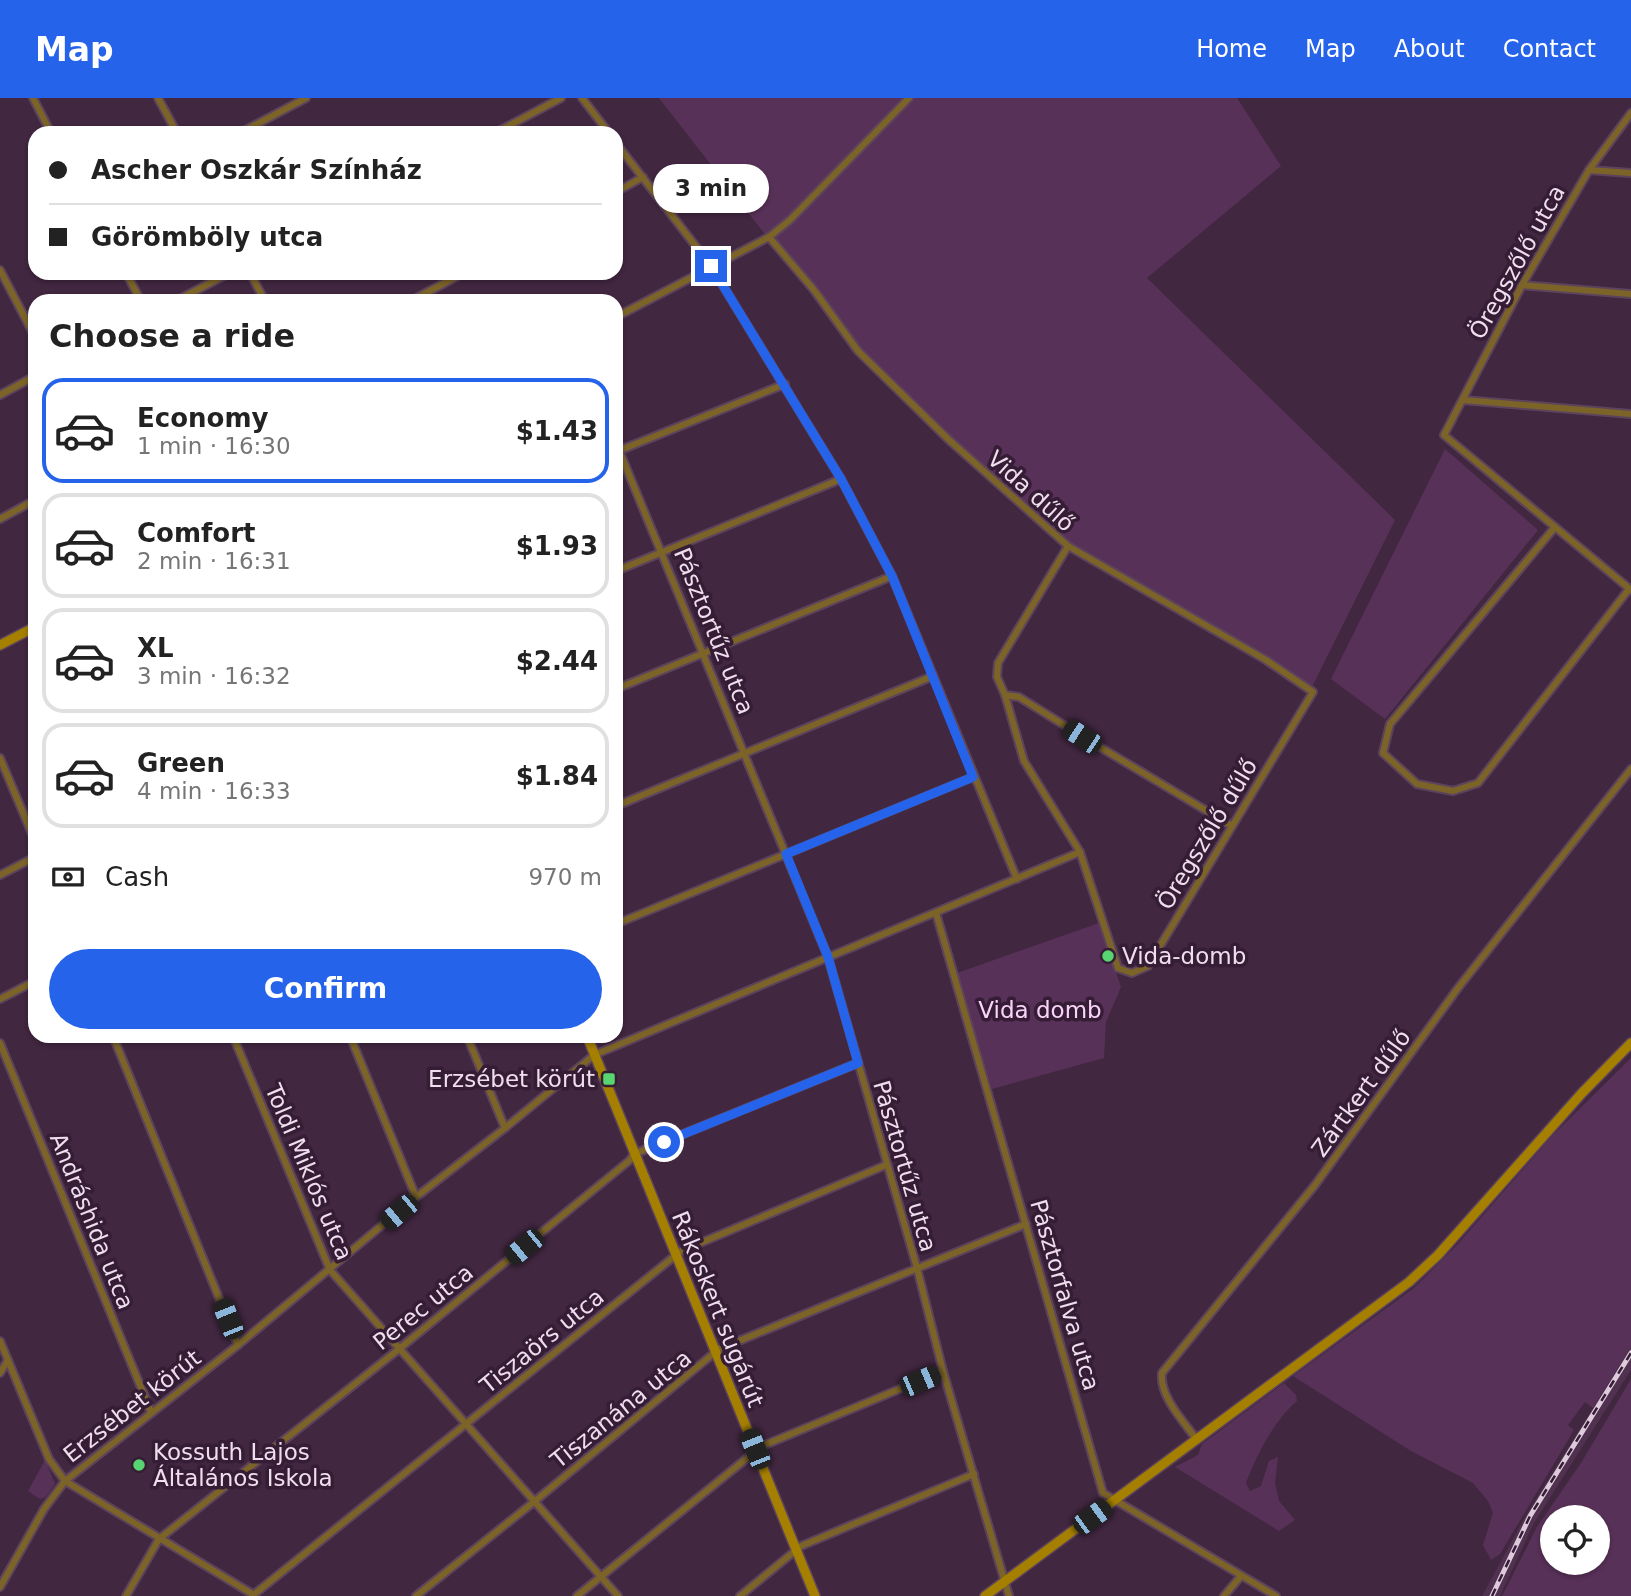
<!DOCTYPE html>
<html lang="en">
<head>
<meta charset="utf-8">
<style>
	:root { --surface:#fff; --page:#f6f6f6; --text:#222; --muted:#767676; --line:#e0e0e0; --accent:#2563eb }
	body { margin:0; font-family:"DejaVu Sans",sans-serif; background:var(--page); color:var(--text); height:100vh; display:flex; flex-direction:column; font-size:26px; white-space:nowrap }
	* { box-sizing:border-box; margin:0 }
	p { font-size:23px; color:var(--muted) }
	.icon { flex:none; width:38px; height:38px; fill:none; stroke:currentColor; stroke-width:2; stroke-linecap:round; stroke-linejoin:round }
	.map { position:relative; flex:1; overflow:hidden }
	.side { position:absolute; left:28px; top:196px; width:595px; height:749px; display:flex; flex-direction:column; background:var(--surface); border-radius:21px; box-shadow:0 2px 5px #0004 }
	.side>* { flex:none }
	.hud { position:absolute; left:28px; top:28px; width:595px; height:154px; border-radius:21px; box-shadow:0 2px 5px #0004; display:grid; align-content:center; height:154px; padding:0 21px; background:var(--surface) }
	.fabs { position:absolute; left:1540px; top:1407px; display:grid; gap:14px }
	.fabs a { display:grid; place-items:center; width:70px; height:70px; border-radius:50%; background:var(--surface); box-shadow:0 2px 5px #0004; font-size:35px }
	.end { position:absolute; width:32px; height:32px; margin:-16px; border:9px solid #2563eb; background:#fff; box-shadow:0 0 0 4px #fff }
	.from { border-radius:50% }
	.bubble { position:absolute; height:49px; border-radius:24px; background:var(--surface); box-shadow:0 2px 5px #0004; font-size:23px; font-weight:700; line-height:49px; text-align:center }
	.car { position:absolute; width:21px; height:42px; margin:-21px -10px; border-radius:9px; box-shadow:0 0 5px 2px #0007; background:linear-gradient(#222 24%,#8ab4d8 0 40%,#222 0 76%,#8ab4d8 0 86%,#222 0) }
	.hud b { display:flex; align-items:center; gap:24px; height:66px; font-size:26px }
	.hud b+b { border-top:2px solid var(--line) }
	.hud i { width:18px; height:18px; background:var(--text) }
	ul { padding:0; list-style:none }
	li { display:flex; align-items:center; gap:21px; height:105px; margin:0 14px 10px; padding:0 7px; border:4px solid var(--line); border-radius:21px }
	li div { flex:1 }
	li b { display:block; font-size:26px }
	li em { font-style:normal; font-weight:700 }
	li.selected { border-color:var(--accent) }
	li>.icon { width:63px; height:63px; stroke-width:1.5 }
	h2 { padding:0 21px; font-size:32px; line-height:84px }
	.pay { display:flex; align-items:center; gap:18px; height:77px; padding:0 21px; font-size:26px }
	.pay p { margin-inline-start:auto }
	.cta { display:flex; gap:14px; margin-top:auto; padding:14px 21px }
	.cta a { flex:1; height:80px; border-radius:42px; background:var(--accent); color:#fff; font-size:28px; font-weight:700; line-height:80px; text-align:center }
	header { display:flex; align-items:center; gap:42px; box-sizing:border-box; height:98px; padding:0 35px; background:var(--accent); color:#fff }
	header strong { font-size:33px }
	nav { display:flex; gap:38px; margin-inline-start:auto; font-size:24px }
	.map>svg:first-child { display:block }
</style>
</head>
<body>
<header>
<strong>Map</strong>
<nav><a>Home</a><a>Map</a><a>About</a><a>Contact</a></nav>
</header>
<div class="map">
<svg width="1631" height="1498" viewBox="0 0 1631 1498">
	<rect width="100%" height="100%" fill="#412740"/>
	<path fill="#50314f" d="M1631,1249V1272L1534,1425L1500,1498H1482L1525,1419Z"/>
	<g fill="#583158" fill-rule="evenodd">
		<path d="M659,0H1237L1281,68L1147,180L1395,422L1312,589L1076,449L948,341L860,249L776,140L771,144Z"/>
		<path d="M1445,351L1538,432L1385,621L1331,581Z"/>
		<path d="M1099,825L1121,889L1106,924L1104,960L992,991L957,875Z"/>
		<path d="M1631,960V1249L1593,1310L1585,1304L1568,1327L1574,1332L1500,1456L1491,1462L1483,1447L1493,1415L1488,1403L1473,1385L1411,1353L1293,1278L1414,1190L1456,1148L1553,1037Z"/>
		<path d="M1631,1281V1498H1502L1537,1429L1581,1365ZM1552,1419H1598V1465H1552Z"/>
		<path d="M1284,1285L1296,1297L1297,1303C1275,1321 1256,1358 1246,1385L1250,1393L1261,1388L1269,1363L1278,1359L1275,1385L1279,1403L1295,1422L1279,1433L1175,1369L1198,1357L1202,1346Z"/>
		<path d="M45,1362L55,1386L46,1399L40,1401L28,1393Z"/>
	</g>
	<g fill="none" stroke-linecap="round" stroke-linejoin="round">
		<defs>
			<g id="street">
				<path d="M33,0L51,35"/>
				<path d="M158,0L177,35"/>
				<path d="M582,0L609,35"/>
				<path d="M1631,15L1589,72L1522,187L1444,337L1631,492"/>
				<path d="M240,35L306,0"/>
				<path d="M495,35L561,0"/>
				<path d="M616,45L711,168L841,381L892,478L1017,781"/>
				<path d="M1589,72L1631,75"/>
				<path d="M616,94L643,79"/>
				<path d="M769,139L814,192L858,253L948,341L1068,448L1266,562L1313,594L1148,868L1132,875L1118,870L1080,754L1024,663L1005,597L997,579L998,565L1068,448"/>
				<path d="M0,172L35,239"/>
				<path d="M126,175L141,203"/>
				<path d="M250,175L265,203"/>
				<path d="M1522,187L1631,196"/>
				<path d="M176,203L229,175"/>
				<path d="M411,203L463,175"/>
				<path d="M616,219L769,139L790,122L909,0"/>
				<path d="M0,297L35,278"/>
				<path d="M1463,302L1631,316"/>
				<path d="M616,345L828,859L917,1170L943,1273L1009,1498"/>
				<path d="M618,353L785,286"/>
				<path d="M0,421L35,402"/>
				<path d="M1555,429L1390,626L1383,655L1417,686L1453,693L1478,685L1629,491"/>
				<path d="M616,473L841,381"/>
				<path d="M616,591L892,478"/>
				<path d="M1005,597L1019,599L1088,642L1232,728"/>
				<path d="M0,660L35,743"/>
				<path d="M616,708L933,578"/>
				<path d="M0,777L35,759"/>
				<path d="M936,815L1103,1395L1276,1498"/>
				<path d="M616,826L973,679"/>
				<path d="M0,901L35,883"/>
				<path d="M113,938L238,1247"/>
				<path d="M233,938L330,1172L618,1498"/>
				<path d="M350,938L416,1099"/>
				<path d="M467,938L505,1030"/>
				<path d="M0,945L151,1314"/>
				<path d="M0,1243L49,1361L65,1383L254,1497"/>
				<path d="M0,1275L8,1262"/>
				<path d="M1197,1342C1184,1324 1159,1298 1162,1275L1315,1087L1458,890L1631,671"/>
				<path d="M0,1489L44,1411L65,1383L238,1247L416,1099L505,1030L594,957L1080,754"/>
				<path d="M126,1498L159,1441L399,1251L630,1062L634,1056L858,965"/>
				<path d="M252,1498L681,1153L886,1067"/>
				<path d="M416,1498L535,1403L719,1251L1026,1126"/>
				<path d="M577,1498L752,1356L755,1351L943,1273"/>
				<path d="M740,1498L801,1448L974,1376"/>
				<path d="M1224,1498L1241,1478"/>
			</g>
			<g id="secondary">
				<path d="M0,547L35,529"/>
				<path d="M587,938L815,1498"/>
				<path d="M985,1498L1409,1184L1438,1157L1582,995L1631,945"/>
			</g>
		</defs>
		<use href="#street" stroke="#5d445c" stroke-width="10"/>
		<use href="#secondary" stroke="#5d445c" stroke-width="12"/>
		<use href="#street" stroke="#7c6428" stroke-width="6"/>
		<use href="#secondary" stroke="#a57f00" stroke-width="9"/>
		<defs>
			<path id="rail" d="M1492,1498L1530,1418L1631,1255"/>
		</defs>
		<use href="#rail" stroke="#ddcbdc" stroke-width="5"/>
		<use href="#rail" stroke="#361d36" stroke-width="2.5" stroke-dasharray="8" stroke-linecap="butt"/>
	</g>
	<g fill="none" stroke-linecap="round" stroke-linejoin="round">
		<path stroke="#2563eb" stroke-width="9" d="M664,1044L858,965L828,859L786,756L973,679L892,478L841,381L711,168"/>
	</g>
	<g fill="#57d570" stroke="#361d36" stroke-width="2.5">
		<circle cx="1108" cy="858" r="7"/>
		<rect x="602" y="974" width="14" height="14" rx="3.5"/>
		<circle cx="139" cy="1367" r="7"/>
	</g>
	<g text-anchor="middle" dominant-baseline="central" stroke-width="7" stroke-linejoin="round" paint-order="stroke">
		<g font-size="23" fill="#efdeee" stroke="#361d36">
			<text transform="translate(1517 164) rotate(-61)">Öregszőlő utca</text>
			<text transform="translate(1031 393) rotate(42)">Vida dűlő</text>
			<text transform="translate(714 533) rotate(68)">Pásztortűz utca</text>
			<text transform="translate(1207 736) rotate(-59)">Öregszőlő dűlő</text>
			<text transform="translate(1361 995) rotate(-54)">Zártkert dűlő</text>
			<text transform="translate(905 1068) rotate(74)">Pásztortűz utca</text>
			<text transform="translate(309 1074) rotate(67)">Toldi Miklós utca</text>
			<text transform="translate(92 1123) rotate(68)">Andráshida utca</text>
			<text transform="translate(1065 1197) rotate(74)">Pásztorfalva utca</text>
			<text transform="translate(423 1209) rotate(-39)">Perec utca</text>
			<text transform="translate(718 1211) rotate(68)">Rákoskert sugárút</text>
			<text transform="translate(542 1243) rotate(-39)">Tiszaörs utca</text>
			<text transform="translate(132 1308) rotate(-38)">Erzsébet körút</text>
			<text transform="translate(621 1311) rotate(-39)">Tiszanána utca</text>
		</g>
		<g font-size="23" fill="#efdeee" stroke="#361d36" text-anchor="start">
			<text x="1122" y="858">Vida-domb</text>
			<text x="595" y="981" text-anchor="end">Erzsébet körút</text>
			<text x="153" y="1354">Kossuth Lajos<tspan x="153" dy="26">Általános Iskola</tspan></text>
		</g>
		<g font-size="23" fill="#fad4f8" stroke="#361d36">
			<text x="1040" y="912">Vida domb</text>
		</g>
	</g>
</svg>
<div class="fabs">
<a><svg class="icon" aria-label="locate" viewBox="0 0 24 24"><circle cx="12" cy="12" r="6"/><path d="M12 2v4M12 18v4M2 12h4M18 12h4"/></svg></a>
</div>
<i class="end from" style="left:664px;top:1044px"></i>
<i class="end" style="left:711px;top:168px"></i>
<div class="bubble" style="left:653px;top:66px;width:116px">3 min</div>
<i class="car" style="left:1082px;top:639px;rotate:303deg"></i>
<i class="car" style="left:399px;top:1114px;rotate:230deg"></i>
<i class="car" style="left:524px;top:1149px;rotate:231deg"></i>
<i class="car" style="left:228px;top:1221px;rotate:338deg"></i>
<i class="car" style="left:920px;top:1283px;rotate:67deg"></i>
<i class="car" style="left:755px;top:1351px;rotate:338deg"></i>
<i class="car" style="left:1092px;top:1419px;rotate:54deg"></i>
<div class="hud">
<b><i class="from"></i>Ascher Oszkár Színház</b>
<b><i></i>Görömböly utca</b>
</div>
<section class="side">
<h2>Choose a ride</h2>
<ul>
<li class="selected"><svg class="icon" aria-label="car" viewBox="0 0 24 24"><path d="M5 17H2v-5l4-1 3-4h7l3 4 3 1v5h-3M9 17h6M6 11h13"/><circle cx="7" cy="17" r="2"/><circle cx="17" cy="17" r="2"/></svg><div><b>Economy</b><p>1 min · 16:30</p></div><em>$1.43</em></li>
<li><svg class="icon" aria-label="car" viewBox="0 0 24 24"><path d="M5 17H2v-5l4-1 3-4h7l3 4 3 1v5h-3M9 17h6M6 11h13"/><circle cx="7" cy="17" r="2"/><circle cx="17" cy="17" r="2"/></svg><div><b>Comfort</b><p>2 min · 16:31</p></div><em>$1.93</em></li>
<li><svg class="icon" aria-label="car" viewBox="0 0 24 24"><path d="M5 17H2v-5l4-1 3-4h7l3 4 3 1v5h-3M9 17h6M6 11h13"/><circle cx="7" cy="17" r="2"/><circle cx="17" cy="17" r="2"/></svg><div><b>XL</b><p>3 min · 16:32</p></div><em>$2.44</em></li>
<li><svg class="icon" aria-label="car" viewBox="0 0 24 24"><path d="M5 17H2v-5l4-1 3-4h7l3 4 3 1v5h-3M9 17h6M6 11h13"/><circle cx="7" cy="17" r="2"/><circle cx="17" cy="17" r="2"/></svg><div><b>Green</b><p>4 min · 16:33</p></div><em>$1.84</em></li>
</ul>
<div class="pay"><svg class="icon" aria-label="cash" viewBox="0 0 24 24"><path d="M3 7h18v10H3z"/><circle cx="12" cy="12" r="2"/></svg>Cash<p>970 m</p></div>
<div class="cta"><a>Confirm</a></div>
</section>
</div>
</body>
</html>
